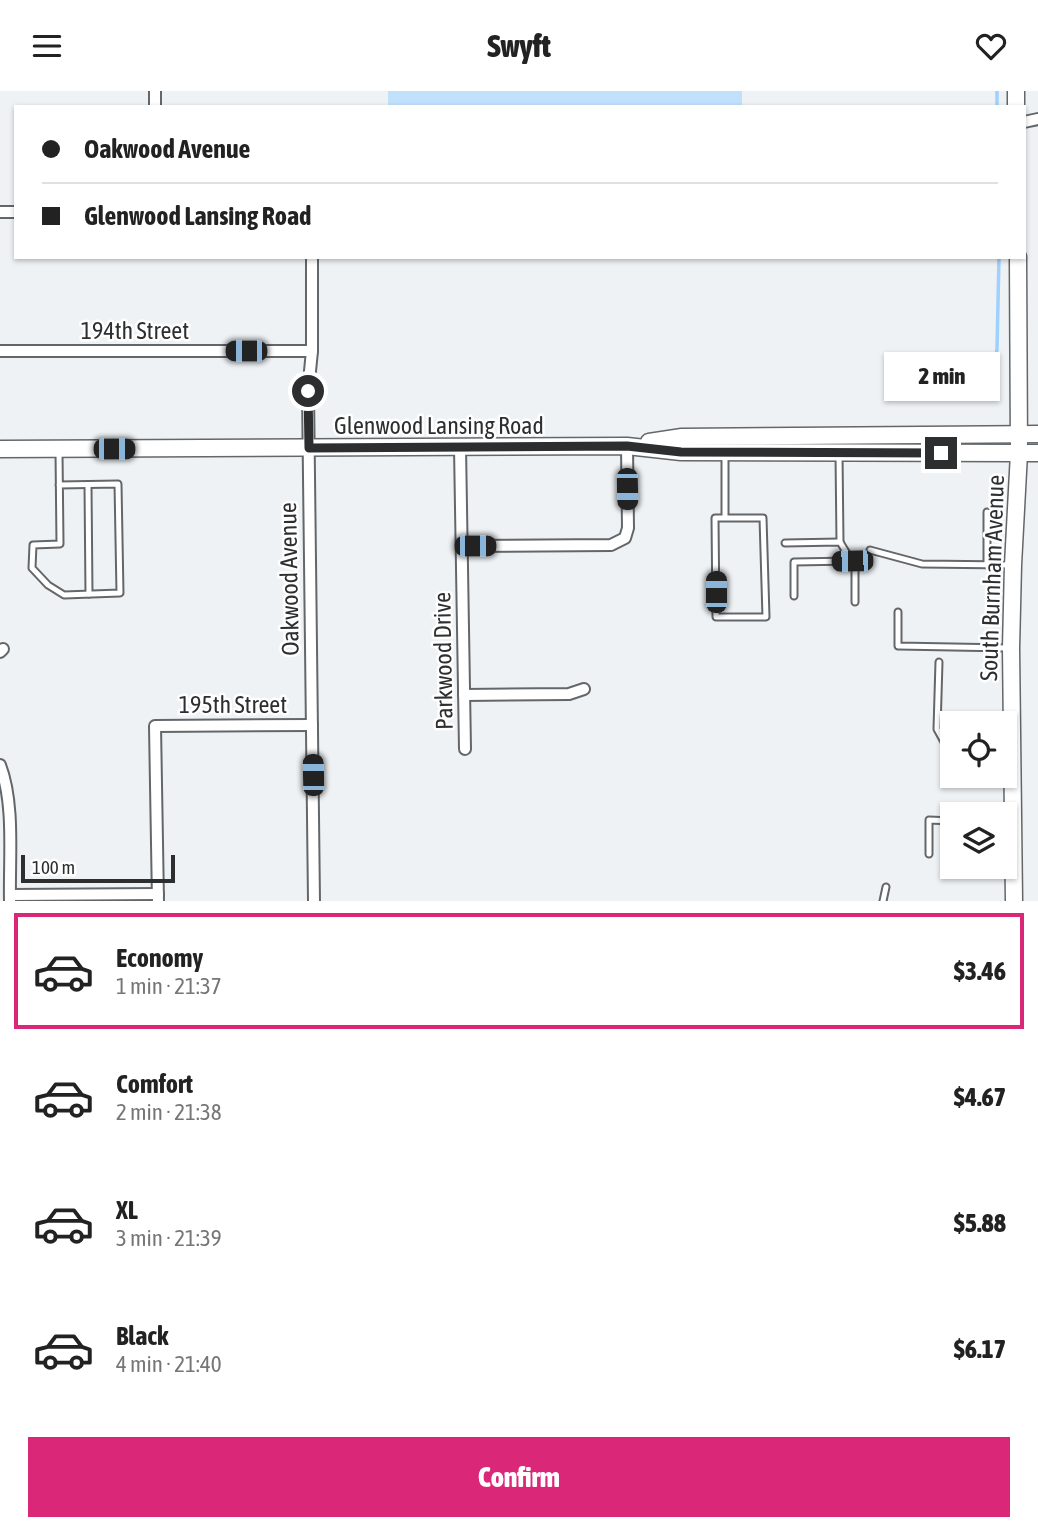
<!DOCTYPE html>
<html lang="en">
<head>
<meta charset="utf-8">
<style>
	:root { --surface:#fff; --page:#f2f2f2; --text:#222; --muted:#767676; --line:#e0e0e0; --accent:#db2777 }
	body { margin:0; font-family:"Asap Condensed",sans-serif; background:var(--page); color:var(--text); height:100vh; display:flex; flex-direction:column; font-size:26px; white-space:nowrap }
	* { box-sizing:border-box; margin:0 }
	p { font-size:23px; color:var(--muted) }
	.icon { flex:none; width:38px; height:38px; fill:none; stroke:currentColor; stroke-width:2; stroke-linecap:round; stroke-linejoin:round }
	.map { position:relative; height:810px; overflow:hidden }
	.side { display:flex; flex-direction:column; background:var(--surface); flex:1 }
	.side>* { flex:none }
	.hud { position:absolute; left:14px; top:14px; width:1012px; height:154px; border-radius:0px; box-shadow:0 2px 5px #0004; display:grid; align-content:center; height:154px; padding:0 28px; background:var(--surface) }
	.fabs { position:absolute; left:940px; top:620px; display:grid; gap:14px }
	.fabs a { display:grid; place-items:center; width:77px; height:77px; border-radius:0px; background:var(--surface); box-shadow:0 2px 5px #0004; font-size:35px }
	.scale { position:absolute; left:21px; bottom:18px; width:154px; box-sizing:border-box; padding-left:7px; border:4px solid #2c2e2f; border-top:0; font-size:19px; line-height:24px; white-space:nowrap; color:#2c2e2f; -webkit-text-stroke:5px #fefefe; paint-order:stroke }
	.end { position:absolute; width:32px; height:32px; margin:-16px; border:9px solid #2c2e2f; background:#fff; box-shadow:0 0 0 4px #fff }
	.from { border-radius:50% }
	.bubble { position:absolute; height:49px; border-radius:0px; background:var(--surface); box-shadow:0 2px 5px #0004; font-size:23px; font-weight:800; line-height:49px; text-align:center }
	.car { position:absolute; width:21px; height:42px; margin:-21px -10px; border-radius:9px; box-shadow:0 0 5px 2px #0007; background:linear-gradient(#222 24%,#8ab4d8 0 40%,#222 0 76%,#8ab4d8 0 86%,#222 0) }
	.hud b { display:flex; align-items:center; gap:24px; height:66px; font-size:26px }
	.hud b+b { border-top:2px solid var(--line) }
	.hud i { width:18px; height:18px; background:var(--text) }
	ul { padding:12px 0 0; list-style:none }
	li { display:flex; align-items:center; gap:21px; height:116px; margin:0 14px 10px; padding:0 14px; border:4px solid transparent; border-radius:0px }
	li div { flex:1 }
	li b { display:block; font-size:26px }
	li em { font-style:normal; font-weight:800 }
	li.active { border-color:var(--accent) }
	li>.icon { width:63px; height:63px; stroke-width:1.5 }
	.cta { display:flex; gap:14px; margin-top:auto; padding:14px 28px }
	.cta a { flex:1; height:80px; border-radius:0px; background:var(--accent); color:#fff; font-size:28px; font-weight:800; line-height:80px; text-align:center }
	header { display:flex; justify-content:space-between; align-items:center; height:91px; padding:0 28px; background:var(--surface); font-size:32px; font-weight:800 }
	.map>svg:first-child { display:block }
</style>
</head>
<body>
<header><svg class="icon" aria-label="menu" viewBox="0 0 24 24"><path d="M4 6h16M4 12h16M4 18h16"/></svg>Swyft<svg class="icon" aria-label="heart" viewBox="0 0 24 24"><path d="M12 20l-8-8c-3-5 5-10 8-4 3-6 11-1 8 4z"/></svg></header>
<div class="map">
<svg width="1038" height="810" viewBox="0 0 1038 810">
	<defs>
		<pattern id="water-ripples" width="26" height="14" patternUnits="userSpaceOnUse" patternTransform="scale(1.75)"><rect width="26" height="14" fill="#9ed1fd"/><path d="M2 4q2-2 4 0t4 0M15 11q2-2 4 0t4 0" fill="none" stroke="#88b4d9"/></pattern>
	</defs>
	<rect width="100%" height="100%" fill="#eef2f5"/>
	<rect fill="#c1e0fc" x="388" y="0" width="354" height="16"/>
	<path fill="url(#water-ripples)" d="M989,277H994L998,279L999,296L994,303H983L979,298L985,292Z"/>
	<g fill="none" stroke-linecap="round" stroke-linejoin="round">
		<g stroke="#9ed1fd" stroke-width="3.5">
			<path d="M997,0V16"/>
			<path d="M994,277L997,258L999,166"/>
		</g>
		<defs>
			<g id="lane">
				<path d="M59,361L60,453L33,454L32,477L48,494L64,504L120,502L118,393L59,394"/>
				<path d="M725,363V427H763L766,526H716L715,427H725"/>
				<path d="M839,363L840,451"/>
				<path d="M88,394L89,503"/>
				<path d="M987,421V474"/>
				<path d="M785,452L840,451L855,476V511"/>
				<path d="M870,459L922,473L1009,474"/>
				<path d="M794,505V471L852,470"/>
				<path d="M898,521V555L1008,557"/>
				<path d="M939,571L937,638L948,658L952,660"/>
				<path d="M929,763V729L952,730"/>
				<path d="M883,810L886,796"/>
			</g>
			<g id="street">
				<path d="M155,0V16"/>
				<path d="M1024,31L1038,28"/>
				<path d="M0,121H16"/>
				<path d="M312,166V260L308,300L314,810"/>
				<path d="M0,260H312"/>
				<path d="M460,356L465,658"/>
				<path d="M462,455L611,454L625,447L628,437L627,355"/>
				<path d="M0,561L3,558"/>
				<path d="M464,604L569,603L584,598"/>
				<path d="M0,674C15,713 9,768 10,810"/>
				<path d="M10,804L158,803"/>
				<path d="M158,810L155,635L312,634"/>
			</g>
			<g id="secondary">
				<path d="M1016,0V16"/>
				<path d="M649,351L682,346L1038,343"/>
				<path d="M0,358L627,355L681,361L1038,362"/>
				<path d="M1014,810L1011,557L1013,474L1019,362L1018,166"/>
			</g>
		</defs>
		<use href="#lane" stroke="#63676a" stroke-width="9"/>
		<use href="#street" stroke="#63676a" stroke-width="14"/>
		<use href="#secondary" stroke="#63676a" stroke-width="19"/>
		<use href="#lane" stroke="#fff" stroke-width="5"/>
		<use href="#street" stroke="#fff" stroke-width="10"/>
		<use href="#secondary" stroke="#fff" stroke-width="16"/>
	</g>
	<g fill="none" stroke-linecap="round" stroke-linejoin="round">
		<path stroke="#2c2e2f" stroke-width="9" d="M308,300L309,357L627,355L681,361L941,362"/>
	</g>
	<g text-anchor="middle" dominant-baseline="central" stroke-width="5" stroke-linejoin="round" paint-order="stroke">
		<g font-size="24" fill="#2c2e2f" stroke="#fefefe">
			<text x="135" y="239">194th Street</text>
			<text x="439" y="334">Glenwood Lansing Road</text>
			<text transform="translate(992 487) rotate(-88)">South Burnham Avenue</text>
			<text transform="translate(289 488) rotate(-91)">Oakwood Avenue</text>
			<text transform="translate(443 570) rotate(-91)">Parkwood Drive</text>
			<text x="233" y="613">195th Street</text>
		</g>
	</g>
</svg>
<div class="fabs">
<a><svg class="icon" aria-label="locate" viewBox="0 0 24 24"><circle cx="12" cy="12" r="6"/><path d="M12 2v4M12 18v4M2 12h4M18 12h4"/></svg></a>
<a><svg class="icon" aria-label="layers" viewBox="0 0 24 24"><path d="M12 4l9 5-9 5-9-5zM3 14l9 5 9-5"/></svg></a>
</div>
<div class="scale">100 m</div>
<i class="end from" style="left:308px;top:300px"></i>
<i class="end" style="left:941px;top:362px"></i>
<div class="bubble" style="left:884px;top:261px;width:116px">2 min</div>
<i class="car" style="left:246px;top:260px;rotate:270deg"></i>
<i class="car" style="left:114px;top:358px;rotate:90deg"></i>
<i class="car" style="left:627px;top:398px;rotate:179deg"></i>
<i class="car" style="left:475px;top:455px;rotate:90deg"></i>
<i class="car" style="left:852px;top:470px;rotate:269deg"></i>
<i class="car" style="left:716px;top:501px;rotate:0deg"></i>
<i class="car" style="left:313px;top:684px;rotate:359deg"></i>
<div class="hud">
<b><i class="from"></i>Oakwood Avenue</b>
<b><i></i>Glenwood Lansing Road</b>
</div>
</div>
<section class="side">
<ul>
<li class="active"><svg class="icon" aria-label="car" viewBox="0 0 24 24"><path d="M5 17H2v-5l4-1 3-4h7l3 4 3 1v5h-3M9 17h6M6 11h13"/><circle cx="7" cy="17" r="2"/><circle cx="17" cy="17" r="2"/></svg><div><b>Economy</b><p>1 min · 21:37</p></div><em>$3.46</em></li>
<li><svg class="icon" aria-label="car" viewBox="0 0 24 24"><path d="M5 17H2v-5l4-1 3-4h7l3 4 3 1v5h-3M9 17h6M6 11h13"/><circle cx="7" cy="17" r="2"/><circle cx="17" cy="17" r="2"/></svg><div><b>Comfort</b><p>2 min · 21:38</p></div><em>$4.67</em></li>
<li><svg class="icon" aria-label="car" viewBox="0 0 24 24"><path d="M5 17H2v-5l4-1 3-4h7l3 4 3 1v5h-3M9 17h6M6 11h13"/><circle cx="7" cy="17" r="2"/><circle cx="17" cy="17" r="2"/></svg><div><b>XL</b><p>3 min · 21:39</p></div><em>$5.88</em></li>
<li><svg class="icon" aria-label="car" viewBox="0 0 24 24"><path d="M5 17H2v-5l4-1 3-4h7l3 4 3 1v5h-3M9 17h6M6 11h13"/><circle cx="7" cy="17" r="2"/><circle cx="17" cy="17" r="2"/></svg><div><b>Black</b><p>4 min · 21:40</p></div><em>$6.17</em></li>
</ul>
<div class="cta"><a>Confirm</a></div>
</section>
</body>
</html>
